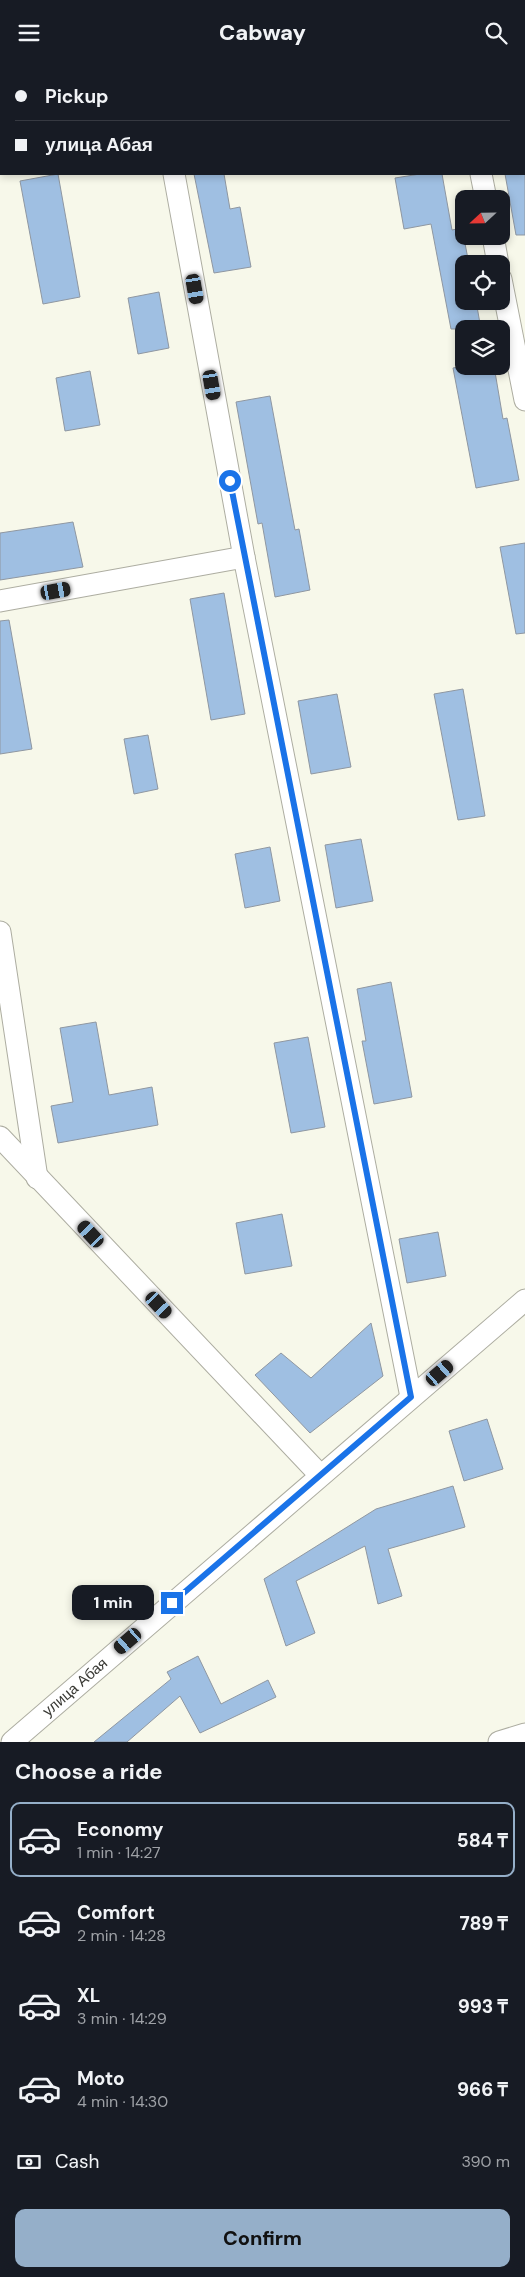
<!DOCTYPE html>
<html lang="en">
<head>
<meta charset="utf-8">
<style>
	:root { --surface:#171b24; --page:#242831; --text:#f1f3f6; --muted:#9ea1a6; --line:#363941; --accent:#95afc9 }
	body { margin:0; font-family:"DM Sans",sans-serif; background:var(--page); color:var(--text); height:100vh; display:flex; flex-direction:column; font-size:19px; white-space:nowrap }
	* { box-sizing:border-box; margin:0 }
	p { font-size:16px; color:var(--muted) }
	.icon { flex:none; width:28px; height:28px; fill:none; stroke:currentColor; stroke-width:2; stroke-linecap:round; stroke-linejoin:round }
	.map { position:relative; height:1677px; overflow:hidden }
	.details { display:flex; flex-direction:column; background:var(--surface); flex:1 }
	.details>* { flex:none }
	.guide { position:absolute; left:0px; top:0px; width:525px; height:110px; box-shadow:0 2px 8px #0003; display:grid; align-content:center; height:110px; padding:0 15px; background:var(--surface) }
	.needle { width:32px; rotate:248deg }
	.controls { position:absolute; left:455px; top:125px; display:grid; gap:10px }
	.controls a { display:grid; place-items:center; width:55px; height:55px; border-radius:10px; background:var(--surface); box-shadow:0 2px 8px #0003; font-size:25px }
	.end { position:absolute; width:22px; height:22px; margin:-11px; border:6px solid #1a73e8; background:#fff; box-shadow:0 0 0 2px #fff }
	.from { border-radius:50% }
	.bubble { position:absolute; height:35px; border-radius:10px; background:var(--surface); box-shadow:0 2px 8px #0003; font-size:16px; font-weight:800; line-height:35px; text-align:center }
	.car { position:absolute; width:15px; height:30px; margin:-15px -8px; border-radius:6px; box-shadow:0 0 4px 1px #0007; background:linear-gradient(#222 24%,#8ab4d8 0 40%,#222 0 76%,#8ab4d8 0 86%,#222 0) }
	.guide b { display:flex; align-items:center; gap:18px; height:48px; font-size:19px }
	.guide b+b { border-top:1px solid var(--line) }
	.guide i { width:12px; height:12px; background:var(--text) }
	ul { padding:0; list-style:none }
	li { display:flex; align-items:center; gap:15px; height:75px; margin:0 10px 8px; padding:0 5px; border:2px solid transparent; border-radius:10px }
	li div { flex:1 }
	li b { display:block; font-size:19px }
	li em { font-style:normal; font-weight:800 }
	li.current { border-color:var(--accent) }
	li>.icon { width:45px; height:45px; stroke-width:1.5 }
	h2 { padding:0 15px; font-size:22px; line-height:60px }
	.pay { display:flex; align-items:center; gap:12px; height:55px; padding:0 15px; font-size:19px }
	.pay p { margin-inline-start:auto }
	.action { display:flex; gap:10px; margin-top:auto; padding:10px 15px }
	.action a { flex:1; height:58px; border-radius:10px; background:var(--accent); color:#111; font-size:20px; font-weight:800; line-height:58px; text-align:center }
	header { display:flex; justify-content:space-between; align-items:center; height:65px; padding:0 15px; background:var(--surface); font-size:22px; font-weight:800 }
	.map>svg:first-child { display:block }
</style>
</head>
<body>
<header><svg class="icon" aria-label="menu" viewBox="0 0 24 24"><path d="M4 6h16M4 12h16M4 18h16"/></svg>Cabway<svg class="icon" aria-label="search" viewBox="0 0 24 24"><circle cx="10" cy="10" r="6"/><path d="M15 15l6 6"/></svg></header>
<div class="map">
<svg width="525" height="1677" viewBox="0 0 525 1677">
	<rect width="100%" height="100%" fill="#f7f8ea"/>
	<g fill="#9fbfe2" stroke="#8f97a1">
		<path d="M58,109L80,232L43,239L20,116Z"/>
		<path d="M194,109H224L230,144L240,142L251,202L214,208Z"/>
		<path d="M420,109H442L452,165L462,163L469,199H464V236H476L481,264H451L431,159L404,164L395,113Z"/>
		<path d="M505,109H525V170H516Z"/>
		<path d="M159,227L169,283L138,289L128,233Z"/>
		<path d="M463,301H494L503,354L507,353L519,415L476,423L453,303Z"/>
		<path d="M90,306L100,360L65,366L56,313Z"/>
		<path d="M270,331L295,465L299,464L310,525L275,532L262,458L258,459L236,337Z"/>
		<path d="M73,457L83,502L0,515V468Z"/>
		<path d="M525,478V568L516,569L500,482Z"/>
		<path d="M224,528L245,649L211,655L190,534Z"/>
		<path d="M9,555L32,684L0,689V556Z"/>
		<path d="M463,624L485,751L458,755L434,629Z"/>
		<path d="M337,629L351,702L311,709L298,636Z"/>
		<path d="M148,670L158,724L134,729L124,674Z"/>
		<path d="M361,774L373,836L336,843L325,780Z"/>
		<path d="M270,782L280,836L245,843L235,789Z"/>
		<path d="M391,917L412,1032L374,1039L362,976H366L357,924Z"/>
		<path d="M96,957L109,1030L152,1022L158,1060L58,1078L51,1041L73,1037L60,963Z"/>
		<path d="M308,972L325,1062L291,1068L274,978Z"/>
		<path d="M282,1149L292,1201L245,1209L236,1158Z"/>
		<path d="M438,1167L446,1211L407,1218L399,1174Z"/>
		<path d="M371,1258L383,1311L310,1368L255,1310L281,1288L311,1313Z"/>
		<path d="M487,1354L503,1404L464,1416L449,1366Z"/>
		<path d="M453,1421L465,1462L388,1484L402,1531L378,1539L365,1481L296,1516L315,1568L286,1581L264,1514L376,1444Z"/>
		<path d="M198,1591L221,1639L268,1615L276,1632L200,1668L180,1631L127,1677H94L171,1614L167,1607Z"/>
	</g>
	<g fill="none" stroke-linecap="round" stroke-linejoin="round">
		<defs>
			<g id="street">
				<path d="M154,0V1"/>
				<path d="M460,0V1"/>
				<path d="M174,109L244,492L411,1332"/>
				<path d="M481,109L486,134"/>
				<path d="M493,171L498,199"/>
				<path d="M501,214L525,335"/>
				<path d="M0,536L244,492"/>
				<path d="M0,867L37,1113"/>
				<path d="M0,1072L320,1410"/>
				<path d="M12,1677L525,1235"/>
				<path d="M499,1677L525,1669"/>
			</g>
		</defs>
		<use href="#street" stroke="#adada1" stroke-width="23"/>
		<use href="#street" stroke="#fff" stroke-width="21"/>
	</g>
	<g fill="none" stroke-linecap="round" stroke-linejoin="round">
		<path stroke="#1a73e8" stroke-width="6" d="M172,1538L411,1332L230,416"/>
	</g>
	<g text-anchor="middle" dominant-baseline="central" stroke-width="4" stroke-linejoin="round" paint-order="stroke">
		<g font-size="15" fill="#393934" stroke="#fff">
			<text transform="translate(75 1622) rotate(-41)">улица Абая</text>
		</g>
	</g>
</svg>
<div class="controls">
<a><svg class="needle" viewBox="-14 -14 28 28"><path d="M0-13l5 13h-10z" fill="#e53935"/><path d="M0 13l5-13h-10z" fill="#9ea1a6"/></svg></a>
<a><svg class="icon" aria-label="locate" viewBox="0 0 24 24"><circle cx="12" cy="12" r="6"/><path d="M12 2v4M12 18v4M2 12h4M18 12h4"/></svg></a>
<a><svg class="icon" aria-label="layers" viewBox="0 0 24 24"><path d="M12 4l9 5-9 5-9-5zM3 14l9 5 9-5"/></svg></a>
</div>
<i class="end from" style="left:230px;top:416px"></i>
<i class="end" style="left:172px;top:1538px"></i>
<div class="bubble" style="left:72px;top:1520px;width:82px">1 min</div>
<i class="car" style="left:195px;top:224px;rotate:170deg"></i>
<i class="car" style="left:212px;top:320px;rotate:170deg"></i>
<i class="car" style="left:56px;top:526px;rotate:80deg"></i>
<i class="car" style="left:91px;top:1169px;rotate:317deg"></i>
<i class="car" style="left:159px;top:1240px;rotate:137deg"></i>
<i class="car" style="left:440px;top:1308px;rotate:49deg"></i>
<i class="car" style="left:128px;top:1576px;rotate:229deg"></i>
<div class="guide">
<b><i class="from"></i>Pickup</b>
<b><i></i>улица Абая</b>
</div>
</div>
<section class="details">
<h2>Choose a ride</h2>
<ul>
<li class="current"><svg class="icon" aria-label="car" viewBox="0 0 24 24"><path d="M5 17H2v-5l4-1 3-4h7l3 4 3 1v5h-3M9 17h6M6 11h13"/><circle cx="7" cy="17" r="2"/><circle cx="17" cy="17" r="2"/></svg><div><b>Economy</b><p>1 min · 14:27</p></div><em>584 ₸</em></li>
<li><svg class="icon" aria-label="car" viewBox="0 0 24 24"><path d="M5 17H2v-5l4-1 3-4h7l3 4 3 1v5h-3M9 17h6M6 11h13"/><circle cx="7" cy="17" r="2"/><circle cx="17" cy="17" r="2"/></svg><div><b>Comfort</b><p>2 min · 14:28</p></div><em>789 ₸</em></li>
<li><svg class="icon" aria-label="car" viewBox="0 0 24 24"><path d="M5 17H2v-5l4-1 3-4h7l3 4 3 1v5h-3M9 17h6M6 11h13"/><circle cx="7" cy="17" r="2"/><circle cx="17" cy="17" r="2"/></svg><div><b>XL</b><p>3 min · 14:29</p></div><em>993 ₸</em></li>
<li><svg class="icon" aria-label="car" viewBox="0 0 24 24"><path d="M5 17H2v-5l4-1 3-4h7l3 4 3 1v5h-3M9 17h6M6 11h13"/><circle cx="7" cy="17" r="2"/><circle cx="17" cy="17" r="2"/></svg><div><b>Moto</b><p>4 min · 14:30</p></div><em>966 ₸</em></li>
</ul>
<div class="pay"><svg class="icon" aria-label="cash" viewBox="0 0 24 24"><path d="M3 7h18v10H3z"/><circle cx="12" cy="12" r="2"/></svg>Cash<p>390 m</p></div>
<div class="action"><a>Confirm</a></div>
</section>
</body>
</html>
